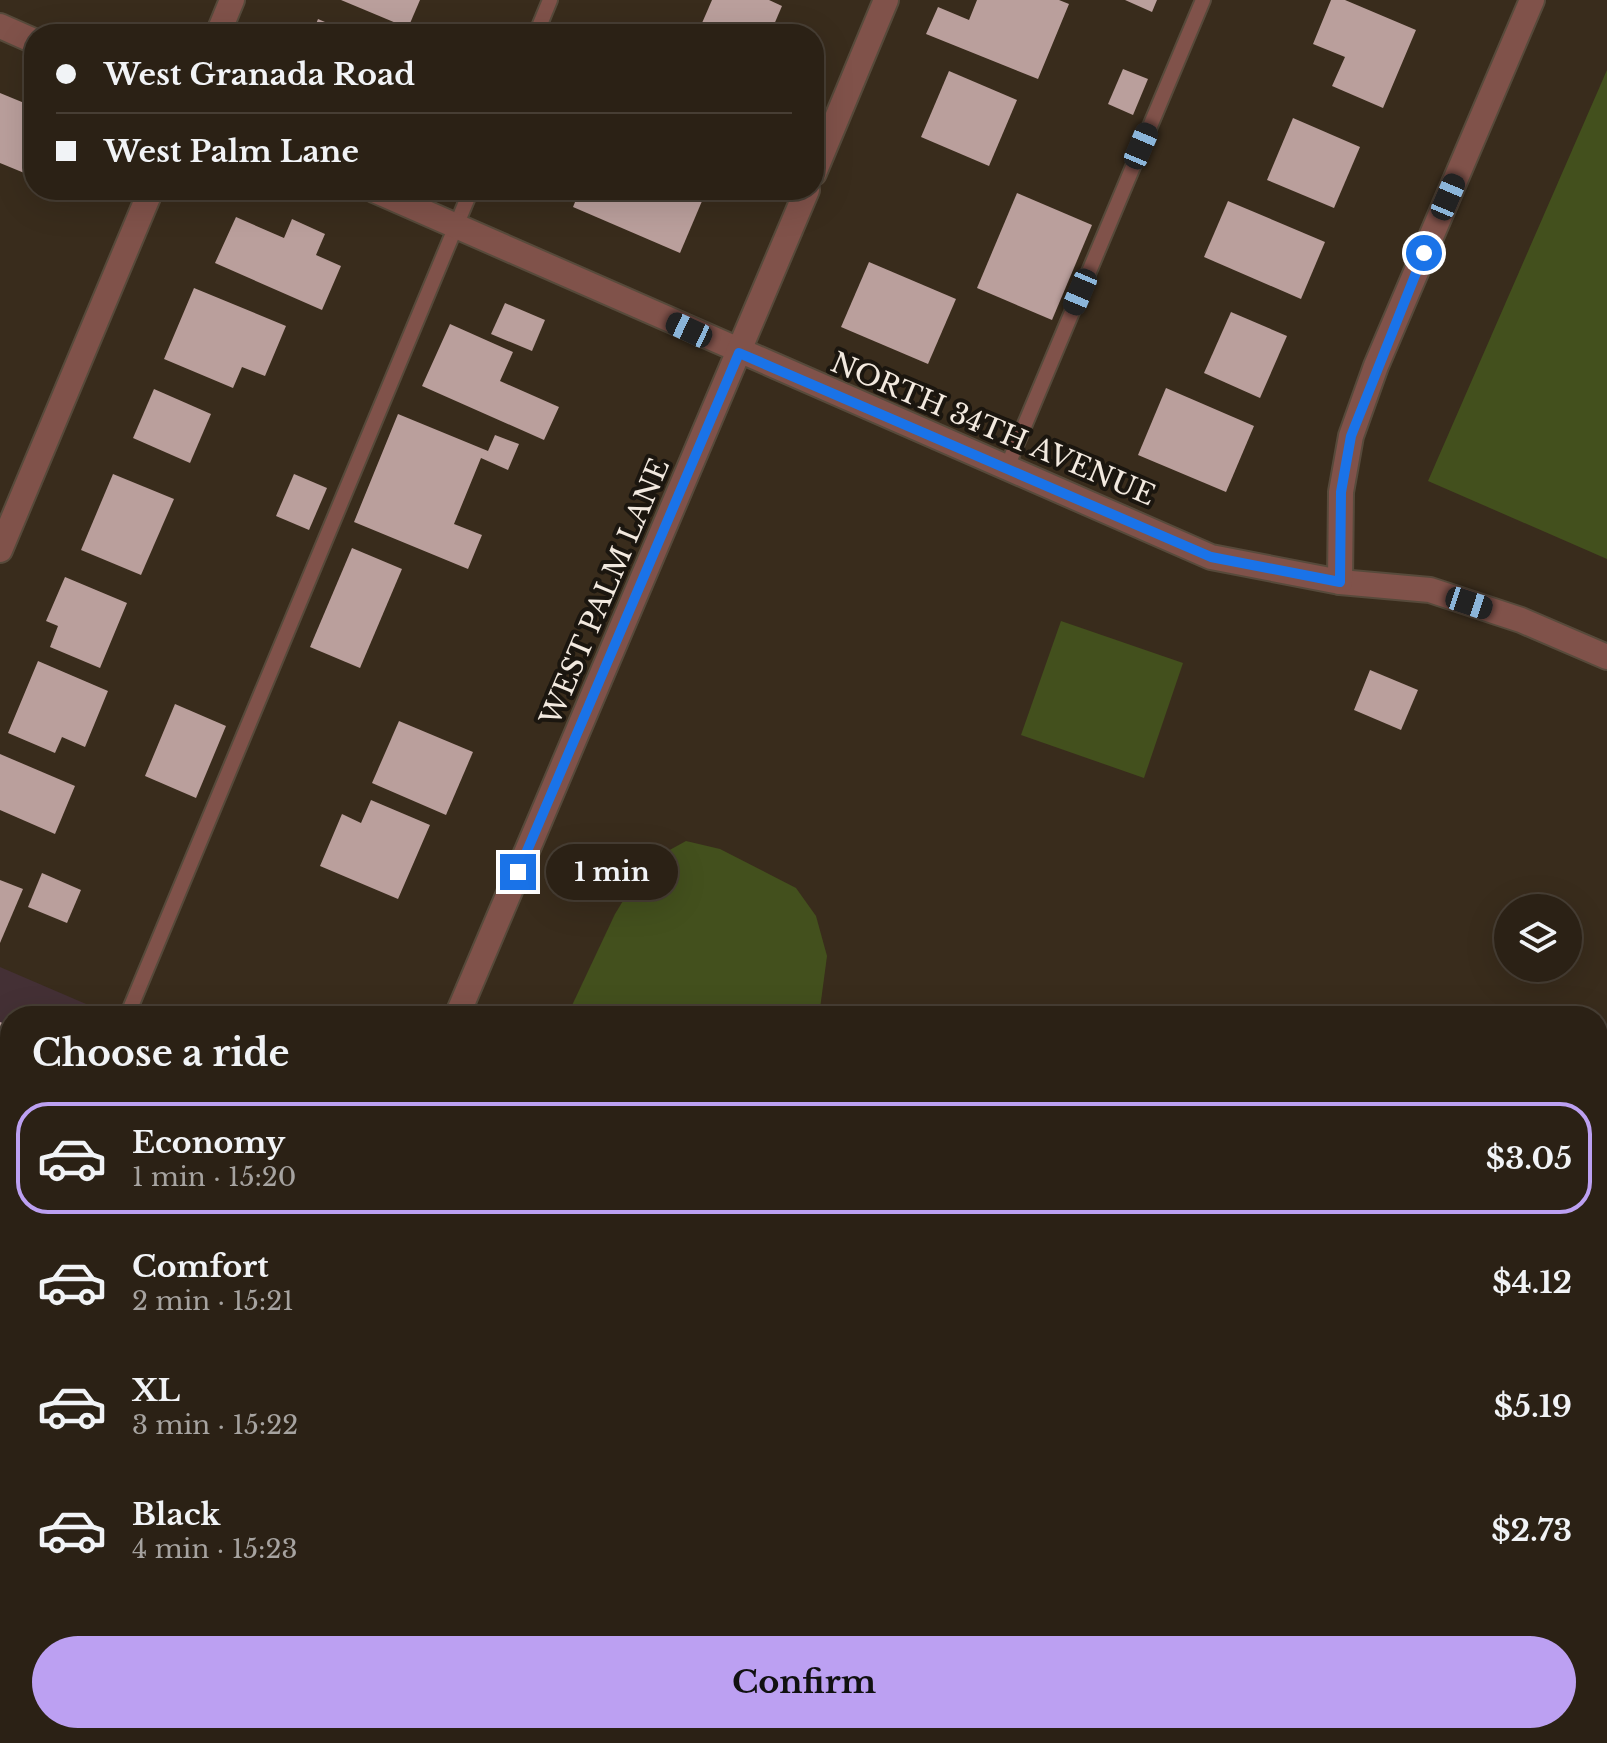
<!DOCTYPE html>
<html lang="en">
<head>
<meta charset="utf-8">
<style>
	:root { --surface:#2b2115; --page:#33291e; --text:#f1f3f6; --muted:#a6a3a0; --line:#473e34; --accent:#bca0f2 }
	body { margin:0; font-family:"Libre Baskerville",serif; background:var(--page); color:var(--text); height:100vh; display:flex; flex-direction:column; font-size:30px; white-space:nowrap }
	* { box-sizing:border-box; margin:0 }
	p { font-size:26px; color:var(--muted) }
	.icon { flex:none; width:44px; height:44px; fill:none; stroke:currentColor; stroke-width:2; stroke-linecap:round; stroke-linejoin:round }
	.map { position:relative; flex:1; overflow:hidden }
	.side { position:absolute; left:0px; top:1006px; width:1608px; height:738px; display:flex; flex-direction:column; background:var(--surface); border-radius:32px 32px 0 0; box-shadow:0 8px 32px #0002,0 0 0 2px var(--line) }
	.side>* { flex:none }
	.banner { position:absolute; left:24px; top:24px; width:800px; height:176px; border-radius:32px; box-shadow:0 8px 32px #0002,0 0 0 2px var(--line); display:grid; align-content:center; height:176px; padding:0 32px; background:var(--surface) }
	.buttons { position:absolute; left:1494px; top:894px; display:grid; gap:16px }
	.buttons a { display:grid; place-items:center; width:88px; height:88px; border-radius:50%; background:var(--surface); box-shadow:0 8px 32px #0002,0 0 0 2px var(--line); font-size:40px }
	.end { position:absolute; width:36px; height:36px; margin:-18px; border:10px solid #1a73e8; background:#fff; box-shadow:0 0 0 4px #fff }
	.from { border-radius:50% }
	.bubble { position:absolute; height:56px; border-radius:28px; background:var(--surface); box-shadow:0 8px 32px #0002,0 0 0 2px var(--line); font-size:26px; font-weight:700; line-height:56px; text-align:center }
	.car { position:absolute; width:24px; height:48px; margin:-24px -12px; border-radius:10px; box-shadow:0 0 6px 2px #0007; background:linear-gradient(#222 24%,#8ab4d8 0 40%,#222 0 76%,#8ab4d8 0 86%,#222 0) }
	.banner b { display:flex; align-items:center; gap:28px; height:76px; font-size:30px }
	.banner b+b { border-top:2px solid var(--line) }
	.banner i { width:20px; height:20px; background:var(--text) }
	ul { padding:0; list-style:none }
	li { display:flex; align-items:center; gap:24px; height:112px; margin:0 16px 12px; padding:0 16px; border:4px solid transparent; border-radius:32px }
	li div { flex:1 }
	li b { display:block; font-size:30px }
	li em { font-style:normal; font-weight:700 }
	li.current { border-color:var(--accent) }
	li>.icon { width:72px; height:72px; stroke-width:1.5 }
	h2 { padding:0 32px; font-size:36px; line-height:96px }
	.cta { display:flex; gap:16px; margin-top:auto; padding:16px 32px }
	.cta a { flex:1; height:92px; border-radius:48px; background:var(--accent); color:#111; font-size:32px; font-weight:700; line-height:92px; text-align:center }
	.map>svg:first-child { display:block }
</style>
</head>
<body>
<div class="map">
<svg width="1607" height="1743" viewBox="0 0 1607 1743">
	<rect width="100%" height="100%" fill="#392c1c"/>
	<path fill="#443035" d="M0,967L114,1016H10V1192L0,1188Z"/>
	<g fill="#43501d">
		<path d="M1607,70V559L1428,481Z"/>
		<path d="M1061,621L1183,663L1144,778L1021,735Z"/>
		<path d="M686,841L720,849L796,888L816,916L827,956L819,1016H567L615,914L646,863Z"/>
	</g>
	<g fill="#ba9f9c">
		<path d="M341,0H420L408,28Z"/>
		<path d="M712,0H769L782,6L770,34H709L699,30Z"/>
		<path d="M977,0H1059L1069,4L1038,79L926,34L938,7L969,20Z"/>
		<path d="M1125,0H1157L1152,12Z"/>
		<path d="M1331,0H1345L1416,30L1383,108L1332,86L1345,57L1313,44Z"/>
		<path d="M318,19L353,34H312Z"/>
		<path d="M1123,69L1148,79L1133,115L1108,104Z"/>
		<path d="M949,71L1017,100L989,166L921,137Z"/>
		<path d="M0,93L34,107V177L0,163Z"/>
		<path d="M1293,118L1360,147L1334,208L1267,180Z"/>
		<path d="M580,190H695L705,194L680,253L573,207Z"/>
		<path d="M1017,193L1092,225L1052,320L977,288Z"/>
		<path d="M1228,201L1325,242L1301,299L1204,257Z"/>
		<path d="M236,217L284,238L292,219L325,234L316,255L341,266L322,310L215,263Z"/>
		<path d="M869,262L956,299L928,364L841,327Z"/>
		<path d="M194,288L286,326L265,376L242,367L233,388L164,359Z"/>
		<path d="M505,303L545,320L532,351L491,334Z"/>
		<path d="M1231,312L1287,336L1260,398L1204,373Z"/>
		<path d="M450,324L513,352L500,381L559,407L544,440L422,386Z"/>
		<path d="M1166,388L1254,426L1226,492L1138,455Z"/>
		<path d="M154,389L211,414L190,463L133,438Z"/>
		<path d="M398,414L488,451L495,435L519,444L508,470L481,458L454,524L482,535L468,569L354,522Z"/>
		<path d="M113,474L174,499L141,575L81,550Z"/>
		<path d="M294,474L327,488L309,530L276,516Z"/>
		<path d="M352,548L402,569L360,668L310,647Z"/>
		<path d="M65,577L127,603L100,668L50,647L58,626L46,621Z"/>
		<path d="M38,661L108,691L85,747L62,737L55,753L8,733Z"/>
		<path d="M1370,670L1418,690L1401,730L1354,710Z"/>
		<path d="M175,704L226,726L196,798L145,776Z"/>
		<path d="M399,721L473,752L446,815L372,783Z"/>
		<path d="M0,754L75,786L55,834L0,810Z"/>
		<path d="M371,800L430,825L398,899L320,866L342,814L361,823Z"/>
		<path d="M42,873L81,890L67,923L28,907Z"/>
		<path d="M0,880L23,889L0,943Z"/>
		<path d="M282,1005L310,1016H277Z"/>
		<path d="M0,1022L10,1026V1099L0,1094Z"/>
		<path d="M0,1120L10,1124V1174L0,1170Z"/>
		<path d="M1598,1323L1607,1327V1600L1598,1596Z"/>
		<path d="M0,1344L10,1348V1381L5,1393L0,1391Z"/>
		<path d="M66,1734H141L153,1739L151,1743H62Z"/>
		<path d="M625,1734H734L730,1743H621Z"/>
		<path d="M751,1734H758L779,1743H747Z"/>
	</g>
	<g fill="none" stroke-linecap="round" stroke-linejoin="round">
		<defs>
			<g id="service">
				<path d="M536,34L550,0"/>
				<path d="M1007,467L1203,0"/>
				<path d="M127,1016L471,190"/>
				<path d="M274,1743L278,1734"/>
				<path d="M876,1743L880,1734"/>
			</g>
			<g id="minor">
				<path d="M0,26L34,41"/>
				<path d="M218,34L232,0"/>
				<path d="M814,173L886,0"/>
				<path d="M374,190L1211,557L1340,582L1430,590L1521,620L1607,657"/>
				<path d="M0,550L151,190"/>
				<path d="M1340,582L1341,492L1351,436L1376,366L1532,0"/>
				<path d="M457,1016L807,190"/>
				<path d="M0,1662L10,1639"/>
				<path d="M572,1743L576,1734"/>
			</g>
			<g id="secondary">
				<path d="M0,1261L10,1265"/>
				<path d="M1102,1734L1123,1743"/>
			</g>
		</defs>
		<use href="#service" stroke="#574a3b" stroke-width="18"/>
		<use href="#minor" stroke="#574a3b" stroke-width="28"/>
		<use href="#secondary" stroke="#574a3b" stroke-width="28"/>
		<use href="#service" stroke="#80524a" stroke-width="14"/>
		<use href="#minor" stroke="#80524a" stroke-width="24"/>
		<use href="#secondary" stroke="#ac6458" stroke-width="24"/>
	</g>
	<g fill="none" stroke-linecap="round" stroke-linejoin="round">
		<path stroke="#1a73e8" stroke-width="10" d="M518,872L739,353L1211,557L1340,582L1341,492L1351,436L1424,253"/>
	</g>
	<g text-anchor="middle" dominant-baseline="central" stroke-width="8" stroke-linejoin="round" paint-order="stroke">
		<g font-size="28" fill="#f2e9df" stroke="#1b160f">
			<text transform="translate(993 429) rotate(23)">NORTH 34TH AVENUE</text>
			<text transform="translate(605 592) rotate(-67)">WEST PALM LANE</text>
		</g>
	</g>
</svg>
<div class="buttons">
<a><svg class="icon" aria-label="layers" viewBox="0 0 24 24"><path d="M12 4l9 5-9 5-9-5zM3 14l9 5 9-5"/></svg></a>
</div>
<i class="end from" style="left:1424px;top:253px"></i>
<i class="end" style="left:518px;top:872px"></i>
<div class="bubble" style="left:546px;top:844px;width:132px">1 min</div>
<i class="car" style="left:1141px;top:146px;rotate:23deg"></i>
<i class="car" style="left:1448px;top:197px;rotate:23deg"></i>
<i class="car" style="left:1080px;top:292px;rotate:203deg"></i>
<i class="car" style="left:689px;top:330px;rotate:295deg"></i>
<i class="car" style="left:1469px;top:603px;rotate:108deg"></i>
<div class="banner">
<b><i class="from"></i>West Granada Road</b>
<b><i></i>West Palm Lane</b>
</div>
<section class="side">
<h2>Choose a ride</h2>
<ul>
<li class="current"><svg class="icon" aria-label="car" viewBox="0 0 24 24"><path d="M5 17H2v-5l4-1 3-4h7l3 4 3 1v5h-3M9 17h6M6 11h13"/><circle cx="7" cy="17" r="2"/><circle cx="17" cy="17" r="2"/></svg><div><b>Economy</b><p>1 min · 15:20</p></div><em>$3.05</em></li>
<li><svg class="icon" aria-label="car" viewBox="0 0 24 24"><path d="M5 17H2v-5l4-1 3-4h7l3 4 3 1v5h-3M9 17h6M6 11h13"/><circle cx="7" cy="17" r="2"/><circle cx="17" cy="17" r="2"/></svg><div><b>Comfort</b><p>2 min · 15:21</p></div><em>$4.12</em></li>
<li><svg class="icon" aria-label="car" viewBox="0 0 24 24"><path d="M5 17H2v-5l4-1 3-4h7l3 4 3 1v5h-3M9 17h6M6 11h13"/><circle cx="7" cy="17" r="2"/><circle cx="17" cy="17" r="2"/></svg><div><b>XL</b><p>3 min · 15:22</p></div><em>$5.19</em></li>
<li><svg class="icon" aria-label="car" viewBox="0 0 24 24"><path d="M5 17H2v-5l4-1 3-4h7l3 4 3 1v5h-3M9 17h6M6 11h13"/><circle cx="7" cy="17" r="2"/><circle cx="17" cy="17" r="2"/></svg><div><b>Black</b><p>4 min · 15:23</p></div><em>$2.73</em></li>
</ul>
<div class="cta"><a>Confirm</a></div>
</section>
</div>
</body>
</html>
